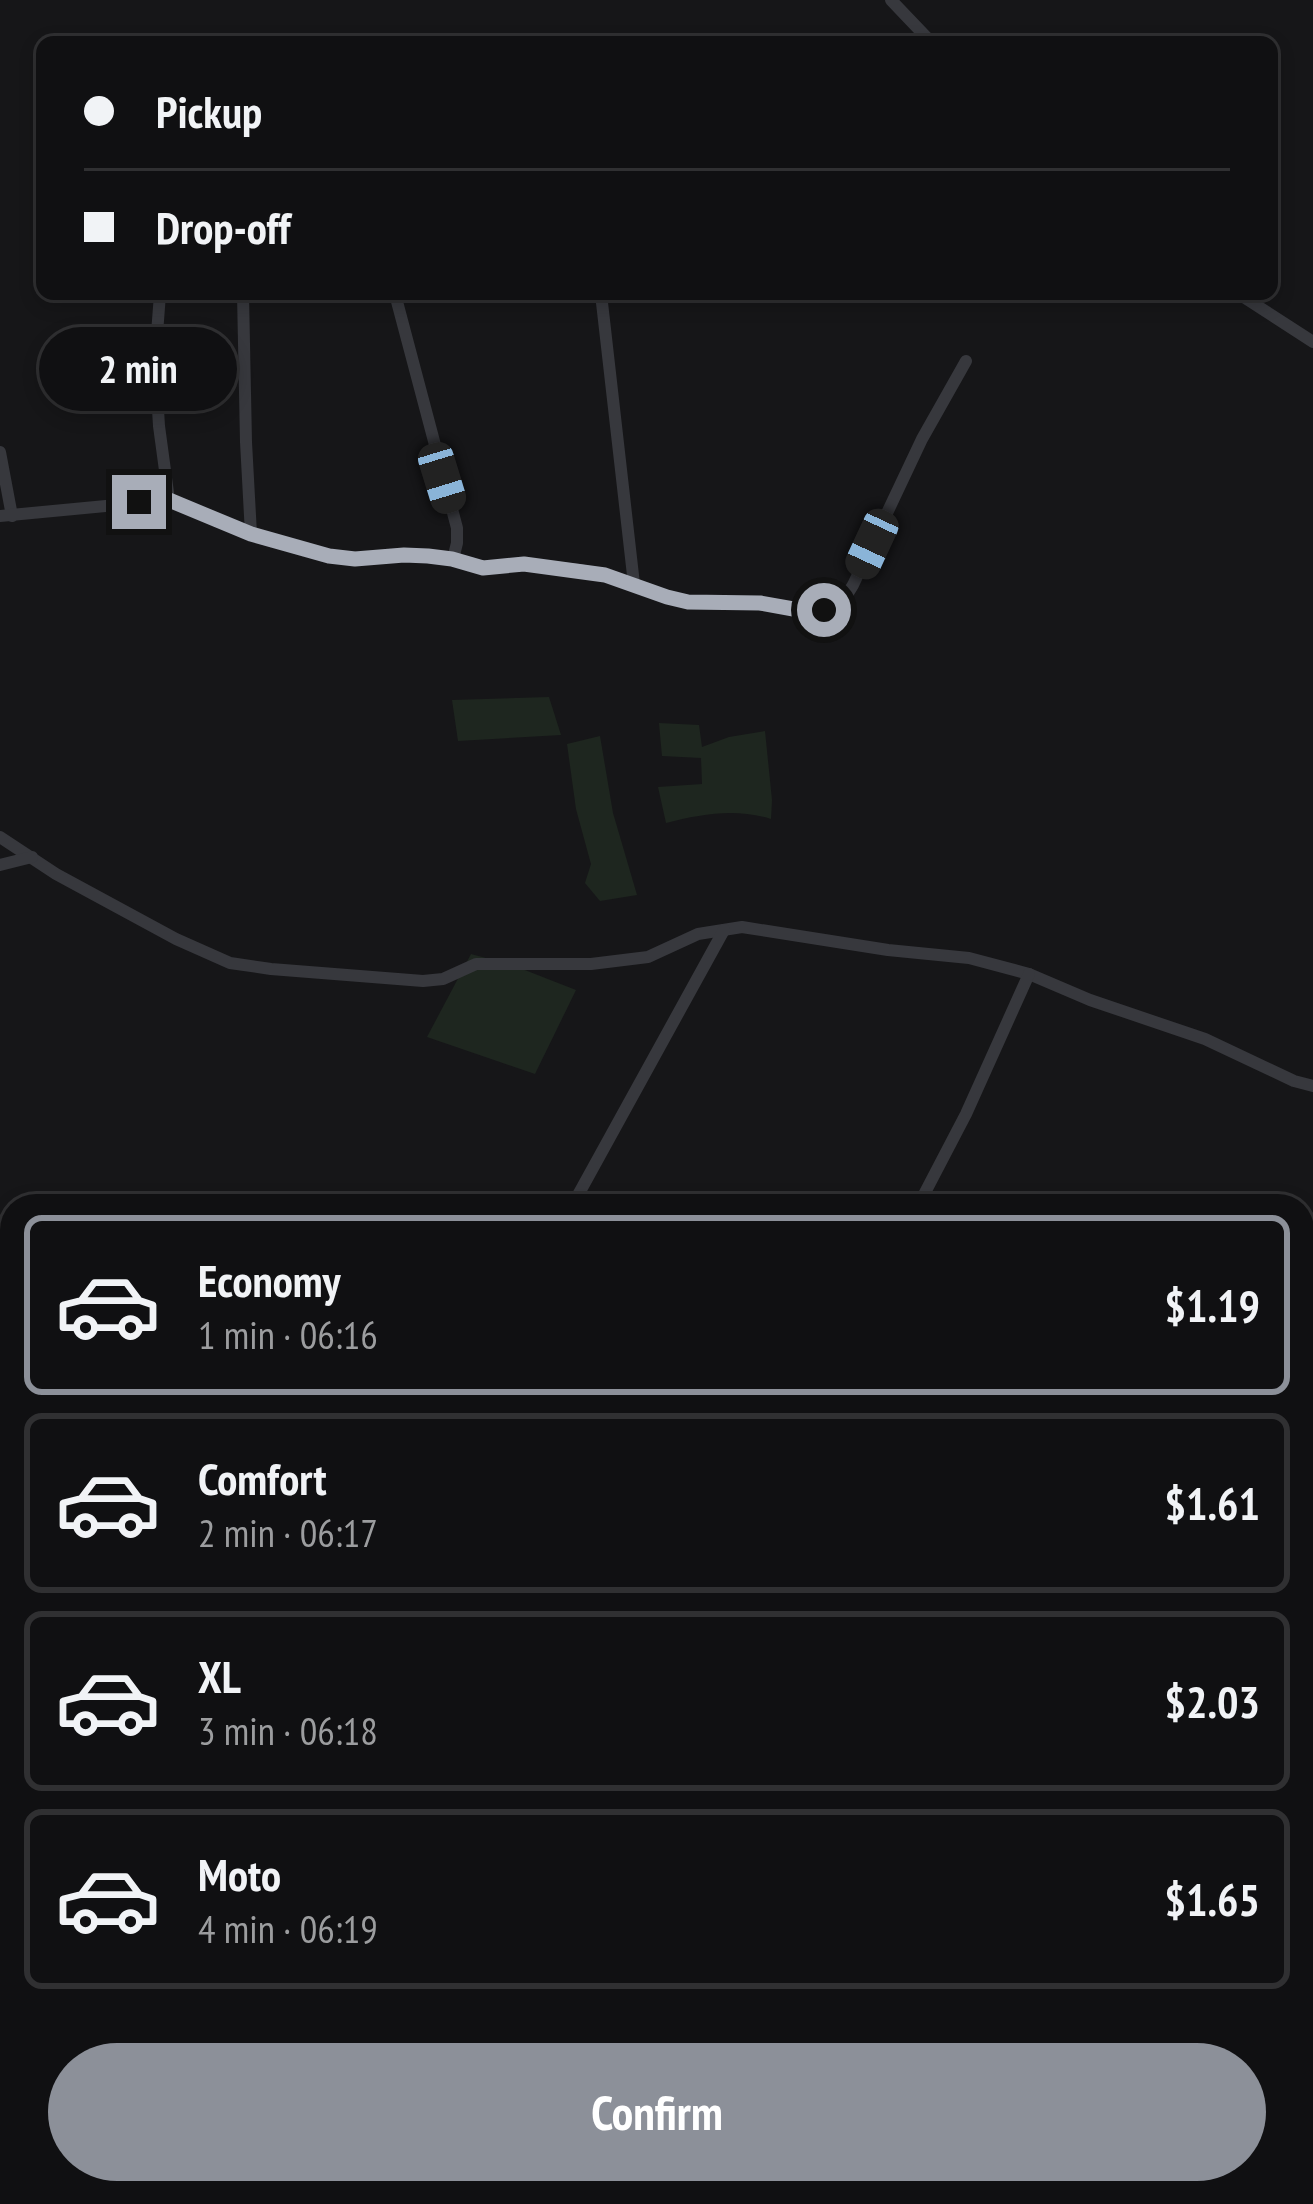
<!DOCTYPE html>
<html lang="en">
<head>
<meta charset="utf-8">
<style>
	:root { --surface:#101012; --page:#19191b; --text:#f1f3f6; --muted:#9c9d9f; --line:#303032; --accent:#8c9099 }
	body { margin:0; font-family:"PT Sans Narrow",sans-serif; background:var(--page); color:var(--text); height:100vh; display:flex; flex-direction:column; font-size:45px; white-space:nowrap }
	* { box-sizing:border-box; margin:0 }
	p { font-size:39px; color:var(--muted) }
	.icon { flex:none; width:66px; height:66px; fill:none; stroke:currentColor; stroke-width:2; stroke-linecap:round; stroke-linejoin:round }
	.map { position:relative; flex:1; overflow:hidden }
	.details { position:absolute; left:0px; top:1194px; width:1314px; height:1011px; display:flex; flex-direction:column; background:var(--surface); border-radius:36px 36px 0 0; box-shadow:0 6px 18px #0003,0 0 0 3px var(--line) }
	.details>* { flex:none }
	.banner { position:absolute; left:36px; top:36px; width:1242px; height:264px; border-radius:18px; box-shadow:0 6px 18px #0003,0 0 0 3px var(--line); display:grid; align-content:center; height:264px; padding:0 48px; background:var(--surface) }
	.end { position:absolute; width:54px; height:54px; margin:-27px; border:15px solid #a8adb8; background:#111; box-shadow:0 0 0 6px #111 }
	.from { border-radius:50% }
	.bubble { position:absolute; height:84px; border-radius:42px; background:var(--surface); box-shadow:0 6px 18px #0003,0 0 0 3px var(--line); font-size:39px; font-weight:700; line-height:84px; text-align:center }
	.car { position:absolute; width:36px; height:72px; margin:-36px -18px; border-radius:15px; box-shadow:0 0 9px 3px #0007; background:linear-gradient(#222 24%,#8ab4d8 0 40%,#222 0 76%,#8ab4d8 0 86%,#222 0) }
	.banner b { display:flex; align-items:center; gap:42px; height:114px; font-size:45px }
	.banner b+b { border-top:3px solid var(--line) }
	.banner i { width:30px; height:30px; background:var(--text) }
	ul { padding:21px 0 0; list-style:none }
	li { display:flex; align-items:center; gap:36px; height:180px; margin:0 24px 18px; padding:0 24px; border:6px solid var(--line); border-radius:18px }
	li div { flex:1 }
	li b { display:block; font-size:45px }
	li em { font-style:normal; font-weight:700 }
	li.current { border-color:var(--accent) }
	li>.icon { width:108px; height:108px; stroke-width:1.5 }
	.button { display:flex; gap:24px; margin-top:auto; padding:24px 48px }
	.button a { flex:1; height:138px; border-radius:72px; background:var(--accent); color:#fff; font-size:48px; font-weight:700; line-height:138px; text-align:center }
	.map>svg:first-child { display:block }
</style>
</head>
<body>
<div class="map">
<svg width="1313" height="2204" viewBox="0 0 1313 2204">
	<rect width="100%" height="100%" fill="#161618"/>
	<g fill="#1e261f">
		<path d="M549,697L561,735L458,741L452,700Z"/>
		<path d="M659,723L699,725L702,747L729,737L765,731L772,800L771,819C735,808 702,814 666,823L658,787L702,784L701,758L662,756Z"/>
		<path d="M600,736L613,813L637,895L600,901L585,883L591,864L576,809L567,744Z"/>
		<path d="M471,954L512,965L576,990L535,1074L427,1037Z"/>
	</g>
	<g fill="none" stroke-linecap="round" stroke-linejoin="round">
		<g stroke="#37383d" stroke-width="12">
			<path d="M891,0L931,42"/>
			<path d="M160,294L155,360L159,426L169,500"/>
			<path d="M243,294L246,442L251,534"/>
			<path d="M395,294L457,528V543L453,559"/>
			<path d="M601,294L634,584"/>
			<path d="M1239,294L1313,342"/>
			<path d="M0,452L12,516"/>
			<path d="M0,516L169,500L251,534L329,556L355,559L403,555L453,559L483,569L524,564L579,570L605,575L667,597L688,601L760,603L799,610H824L843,601L853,585L922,439L966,361"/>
			<path d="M0,837L56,874L176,939L230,963L271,969L423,981L443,979L476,964H591L648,957L698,934L742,927L888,950L969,958L1029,974L1090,1000L1205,1039L1294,1081L1313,1086"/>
			<path d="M0,865L32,857"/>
			<path d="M572,1206L724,930"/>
			<path d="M918,1206L966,1114L1029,974"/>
			<path d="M1302,1538L1313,1531"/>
			<path d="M0,2149L12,2162"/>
			<path d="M0,2173L12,2169"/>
			<path d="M532,2193L533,2204"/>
			<path d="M1167,2193L1179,2204"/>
			<path d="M738,2204L755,2193"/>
			<path d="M1198,2204L1200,2193"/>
		</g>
		<g stroke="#37383d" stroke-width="15">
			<path d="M0,1402L12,1412"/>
			<path d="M686,2193L695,2204"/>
		</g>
	</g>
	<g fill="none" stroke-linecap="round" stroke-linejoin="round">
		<path stroke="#a8adb8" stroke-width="15" d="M139,502L169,500L251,534L329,556L355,559L404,555L428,556L452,559L483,568L524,564L605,575L667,597L688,602L760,603L799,610H824"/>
	</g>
</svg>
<i class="end from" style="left:824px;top:610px"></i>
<i class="end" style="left:139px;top:502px"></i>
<div class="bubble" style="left:39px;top:327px;width:198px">2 min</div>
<i class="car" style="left:442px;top:478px;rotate:163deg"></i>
<i class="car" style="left:872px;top:544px;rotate:205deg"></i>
<div class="banner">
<b><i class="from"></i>Pickup</b>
<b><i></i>Drop-off</b>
</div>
<section class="details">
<ul>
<li class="current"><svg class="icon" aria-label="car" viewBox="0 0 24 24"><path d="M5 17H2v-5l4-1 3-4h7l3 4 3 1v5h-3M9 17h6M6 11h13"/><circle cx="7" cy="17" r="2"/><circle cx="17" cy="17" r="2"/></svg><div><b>Economy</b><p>1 min · 06:16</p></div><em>$1.19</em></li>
<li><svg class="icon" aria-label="car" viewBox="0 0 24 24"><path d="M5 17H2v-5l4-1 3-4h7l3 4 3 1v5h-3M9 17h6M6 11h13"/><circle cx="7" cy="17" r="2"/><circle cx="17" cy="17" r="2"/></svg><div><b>Comfort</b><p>2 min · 06:17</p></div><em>$1.61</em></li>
<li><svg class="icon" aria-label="car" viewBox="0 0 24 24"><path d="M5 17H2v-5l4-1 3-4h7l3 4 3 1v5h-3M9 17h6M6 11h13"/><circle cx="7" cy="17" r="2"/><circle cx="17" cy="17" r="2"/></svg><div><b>XL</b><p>3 min · 06:18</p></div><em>$2.03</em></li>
<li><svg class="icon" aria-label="car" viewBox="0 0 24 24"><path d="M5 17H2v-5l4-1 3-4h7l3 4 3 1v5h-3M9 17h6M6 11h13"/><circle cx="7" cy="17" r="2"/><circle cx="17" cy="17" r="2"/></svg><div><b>Moto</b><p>4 min · 06:19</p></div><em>$1.65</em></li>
</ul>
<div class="button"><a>Confirm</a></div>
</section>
</div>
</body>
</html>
